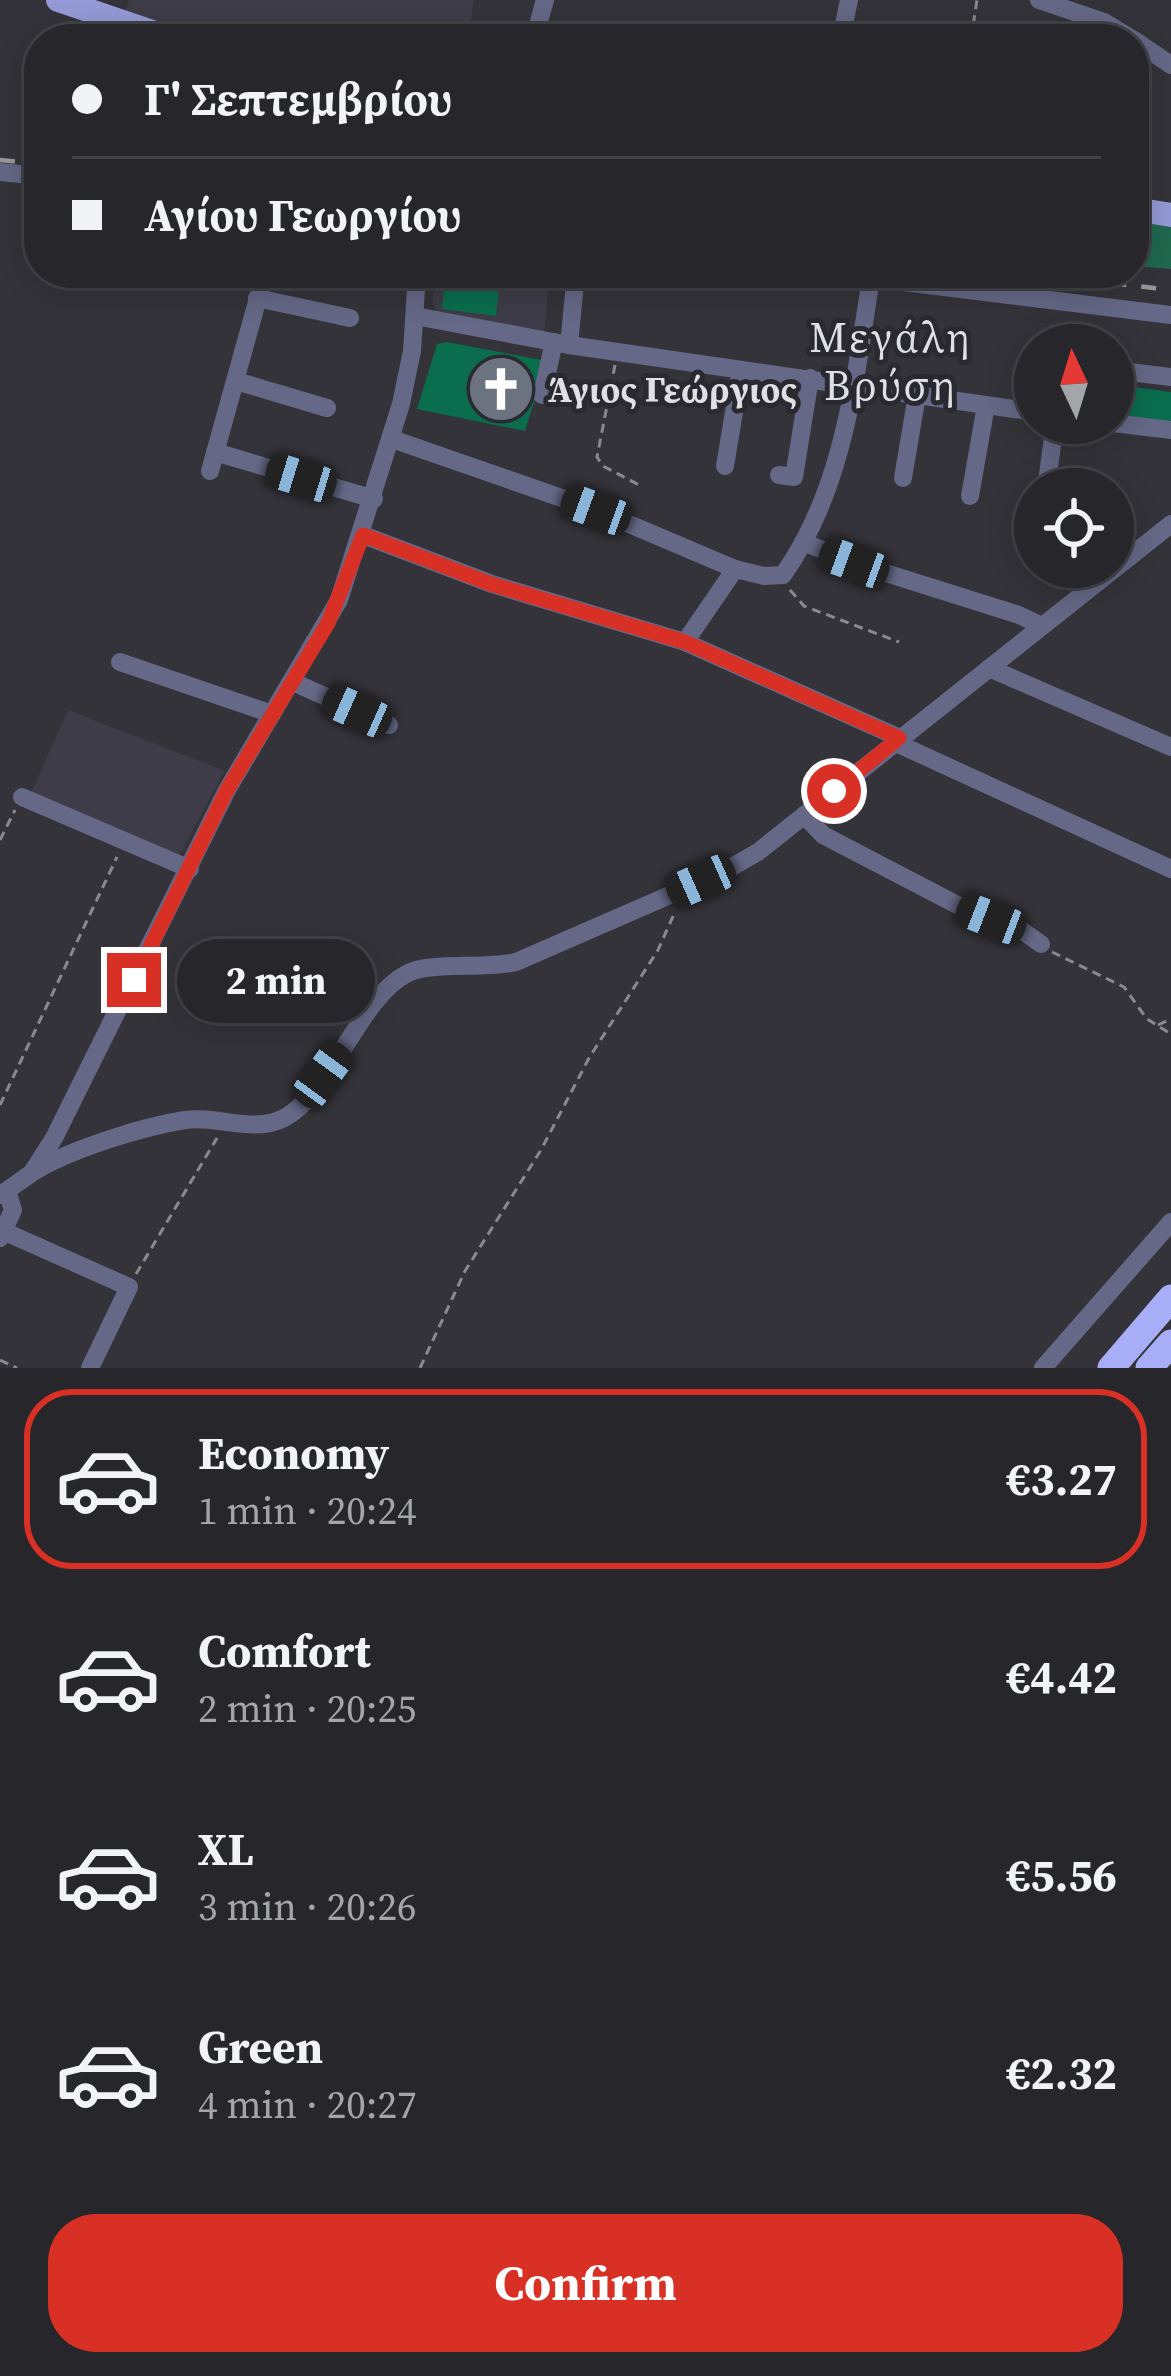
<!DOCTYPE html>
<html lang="en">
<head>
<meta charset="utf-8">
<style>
	:root { --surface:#26262b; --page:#2e2e33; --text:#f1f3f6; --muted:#a4a5a9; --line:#424347; --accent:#d93025 }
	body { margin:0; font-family:"Source Serif 4",serif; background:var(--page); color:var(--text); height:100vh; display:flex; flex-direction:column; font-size:45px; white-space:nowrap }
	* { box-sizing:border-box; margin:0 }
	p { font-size:39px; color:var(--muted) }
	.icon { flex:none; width:66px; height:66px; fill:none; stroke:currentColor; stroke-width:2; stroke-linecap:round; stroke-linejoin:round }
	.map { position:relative; height:1368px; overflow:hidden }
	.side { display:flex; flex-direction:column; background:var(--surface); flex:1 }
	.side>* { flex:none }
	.hud { position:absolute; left:24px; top:24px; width:1125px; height:264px; border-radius:48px; box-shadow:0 6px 30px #0003,0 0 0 3px var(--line); display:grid; align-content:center; height:264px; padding:0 48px; background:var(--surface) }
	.needle { width:78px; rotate:356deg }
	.fabs { position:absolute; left:1014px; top:324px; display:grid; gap:24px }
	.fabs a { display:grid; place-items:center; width:120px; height:120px; border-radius:50%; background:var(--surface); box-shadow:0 6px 30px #0003,0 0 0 3px var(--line); font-size:60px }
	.end { position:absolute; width:54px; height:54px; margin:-27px; border:15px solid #d93025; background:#fff; box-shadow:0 0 0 6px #fff }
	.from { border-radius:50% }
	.bubble { position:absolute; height:84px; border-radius:42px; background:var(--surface); box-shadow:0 6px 30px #0003,0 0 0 3px var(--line); font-size:39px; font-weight:700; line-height:84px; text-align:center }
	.car { position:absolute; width:36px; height:72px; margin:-36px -18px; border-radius:15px; box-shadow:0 0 9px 3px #0007; background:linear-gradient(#222 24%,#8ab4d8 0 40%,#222 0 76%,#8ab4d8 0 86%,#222 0) }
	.hud b { display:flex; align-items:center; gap:42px; height:114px; font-size:45px }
	.hud b+b { border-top:3px solid var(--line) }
	.hud i { width:30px; height:30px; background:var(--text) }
	ul { padding:21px 0 0; list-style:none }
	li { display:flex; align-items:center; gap:36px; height:180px; margin:0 24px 18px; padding:0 24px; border:6px solid transparent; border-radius:48px }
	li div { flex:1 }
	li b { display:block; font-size:45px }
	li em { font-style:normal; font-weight:700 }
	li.selected { border-color:var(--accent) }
	li>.icon { width:108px; height:108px; stroke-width:1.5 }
	.cta { display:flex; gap:24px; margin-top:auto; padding:24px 48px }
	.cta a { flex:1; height:138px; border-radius:48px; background:var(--accent); color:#fff; font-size:48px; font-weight:700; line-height:138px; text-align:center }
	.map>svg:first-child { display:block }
</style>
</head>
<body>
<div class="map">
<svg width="1171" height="1368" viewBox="0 0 1171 1368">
	<rect width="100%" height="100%" fill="#333339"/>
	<g fill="#3e3c48">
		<path d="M129,0H474L468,39H228L124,14Z"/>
		<path d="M434,273H550L544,337L438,314L433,304Z"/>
		<path d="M68,710L225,771L177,859L29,798Z"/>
	</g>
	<g fill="#0a6d4e">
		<path d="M445,282L499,288L496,316L442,309Z"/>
		<path d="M447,342L547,361L525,431L417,409L437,344Z"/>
		<path d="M1113,384L1171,392V423L1113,415Z"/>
	</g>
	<path fill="#20694e" d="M1134,213L1171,219V269L1134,266Z"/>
	<path fill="#524c51" d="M484,370L525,379L519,408L477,399Z"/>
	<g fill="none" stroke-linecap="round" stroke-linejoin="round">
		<g stroke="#8a898e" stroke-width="3" stroke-dasharray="9 6" stroke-linecap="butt">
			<path d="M971,39L977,0"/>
			<path d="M615,365L597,457L603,466L641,486"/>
			<path d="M790,590L804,606L899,642"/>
			<path d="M0,840L15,810"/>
			<path d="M1052,952L1124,987L1147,1019L1171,1034"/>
			<path d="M1158,1025L1171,1019"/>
			<path d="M0,1105L117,857"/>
			<path d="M136,1274L217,1138"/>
			<path d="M0,1360L17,1368"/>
			<path d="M420,1368L465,1271L541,1150L589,1058L658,950L675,912"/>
		</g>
		<g stroke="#656886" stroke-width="18">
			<path d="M1039,0L1104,22L1132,39"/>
			<path d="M534,39L545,0"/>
			<path d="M841,39L849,0"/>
			<path d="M1134,40L1171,65"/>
			<path d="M0,172L39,176"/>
			<path d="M831,273L1171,315"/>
			<path d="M257,298L350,318"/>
			<path d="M415,316L569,345L1035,412"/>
			<path d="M569,345L576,273"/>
			<path d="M1113,370L1171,377"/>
			<path d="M236,381L327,408"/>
			<path d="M542,395L554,342"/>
			<path d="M1113,423L1171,430"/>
			<path d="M392,439L596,510L735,569"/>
			<path d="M215,452L374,499"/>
			<path d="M725,466L741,370"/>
			<path d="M210,471L265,273"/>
			<path d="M779,475L794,477L810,378"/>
			<path d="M903,478L917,395"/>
			<path d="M1046,489L1055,423"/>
			<path d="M970,496L986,405"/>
			<path d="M363,535L492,584L685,642L900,738"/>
			<path d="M803,542L854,563L1019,615L1042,626"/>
			<path d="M685,642L735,569L764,576L783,575C844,489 855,379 871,278"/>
			<path d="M120,662L272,714"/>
			<path d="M989,668L1171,747"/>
			<path d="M293,682L389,725"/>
			<path d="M894,742L1171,869"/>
			<path d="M22,797L190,869"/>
			<path d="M804,815L823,835L965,909L1024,932L1041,944"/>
			<path d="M33,1171L54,1138L227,790L339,600L401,404L412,351L417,273"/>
			<path d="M0,1195C13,1187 25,1177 38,1169C76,1148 141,1127 185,1120C217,1115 254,1134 284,1118C332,1093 358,998 408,973C429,962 486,969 516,962L725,871L758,852L1171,524"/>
			<path d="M3,1231L129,1287L90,1368"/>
			<path d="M0,1238L13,1210L7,1191"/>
			<path d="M1043,1368L1171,1222"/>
		</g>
		<g stroke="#959ad7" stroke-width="24">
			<path d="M58,0L173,39"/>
			<path d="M1134,209L1171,215"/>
		</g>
		<g stroke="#a8adf7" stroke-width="27">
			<path d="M1111,1368L1171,1298"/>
			<path d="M1149,1368L1171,1343"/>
		</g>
		<g stroke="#99999d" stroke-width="4.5" stroke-dasharray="15 15" stroke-linecap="butt">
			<path d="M0,160L39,164"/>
			<path d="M1022,273L1171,290"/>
		</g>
	</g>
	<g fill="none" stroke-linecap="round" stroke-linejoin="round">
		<path stroke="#d93025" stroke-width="15" d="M134,980L227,790L328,623L363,535L491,584L685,642L899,738L834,791"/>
	</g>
	<defs>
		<symbol id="church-disc" viewBox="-11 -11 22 22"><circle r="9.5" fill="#6b7280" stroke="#29292f"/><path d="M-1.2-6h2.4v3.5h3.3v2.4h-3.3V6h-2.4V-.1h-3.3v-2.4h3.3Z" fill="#fff"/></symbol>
	</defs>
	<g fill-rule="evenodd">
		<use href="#church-disc" x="463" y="351" width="76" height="76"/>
	</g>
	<g text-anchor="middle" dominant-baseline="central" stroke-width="10" stroke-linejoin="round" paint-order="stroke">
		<g font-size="36" font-weight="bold" fill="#e0dfe3" stroke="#29292f" text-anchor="start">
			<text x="548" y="389">Άγιος Γεώργιος</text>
		</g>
		<g font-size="42" letter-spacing="3" fill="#dfdfe7" stroke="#29292f">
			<text x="891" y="337">Μεγάλη<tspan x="891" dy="48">Βρύση</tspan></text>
		</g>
	</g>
</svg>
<div class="fabs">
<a><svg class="needle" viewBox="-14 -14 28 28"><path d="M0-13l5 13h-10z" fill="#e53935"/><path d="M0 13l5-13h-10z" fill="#a4a5a9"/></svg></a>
<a><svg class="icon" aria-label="locate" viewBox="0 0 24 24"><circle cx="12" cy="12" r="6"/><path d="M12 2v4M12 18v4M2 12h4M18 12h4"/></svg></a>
</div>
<i class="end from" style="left:834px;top:791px"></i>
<i class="end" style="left:134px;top:980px"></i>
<div class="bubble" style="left:177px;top:939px;width:198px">2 min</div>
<i class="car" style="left:301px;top:478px;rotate:287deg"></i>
<i class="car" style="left:596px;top:510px;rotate:290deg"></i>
<i class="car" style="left:854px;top:563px;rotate:290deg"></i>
<i class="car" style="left:357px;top:711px;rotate:294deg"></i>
<i class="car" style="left:701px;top:881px;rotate:246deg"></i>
<i class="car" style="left:991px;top:919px;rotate:291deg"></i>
<i class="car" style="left:323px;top:1075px;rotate:36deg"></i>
<div class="hud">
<b><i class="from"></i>Γ' Σεπτεμβρίου</b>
<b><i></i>Αγίου Γεωργίου</b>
</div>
</div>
<section class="side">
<ul>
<li class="selected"><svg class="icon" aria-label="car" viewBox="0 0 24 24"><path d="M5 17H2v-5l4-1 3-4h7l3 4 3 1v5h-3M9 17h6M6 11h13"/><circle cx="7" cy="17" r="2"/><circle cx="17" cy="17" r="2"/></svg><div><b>Economy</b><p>1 min · 20:24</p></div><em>€3.27</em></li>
<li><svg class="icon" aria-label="car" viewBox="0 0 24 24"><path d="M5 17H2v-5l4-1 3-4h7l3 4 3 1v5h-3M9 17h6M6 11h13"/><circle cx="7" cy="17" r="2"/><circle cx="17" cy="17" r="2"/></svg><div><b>Comfort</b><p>2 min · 20:25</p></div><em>€4.42</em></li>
<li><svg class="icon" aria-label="car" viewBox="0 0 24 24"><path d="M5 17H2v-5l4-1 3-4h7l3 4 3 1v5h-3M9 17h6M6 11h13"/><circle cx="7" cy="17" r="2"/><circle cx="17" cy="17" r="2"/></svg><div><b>XL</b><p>3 min · 20:26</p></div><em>€5.56</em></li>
<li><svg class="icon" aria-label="car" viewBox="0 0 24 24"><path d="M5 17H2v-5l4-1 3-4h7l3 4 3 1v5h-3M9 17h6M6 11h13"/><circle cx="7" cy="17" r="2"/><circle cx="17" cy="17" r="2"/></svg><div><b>Green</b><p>4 min · 20:27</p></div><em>€2.32</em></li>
</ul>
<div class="cta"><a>Confirm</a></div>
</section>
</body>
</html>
